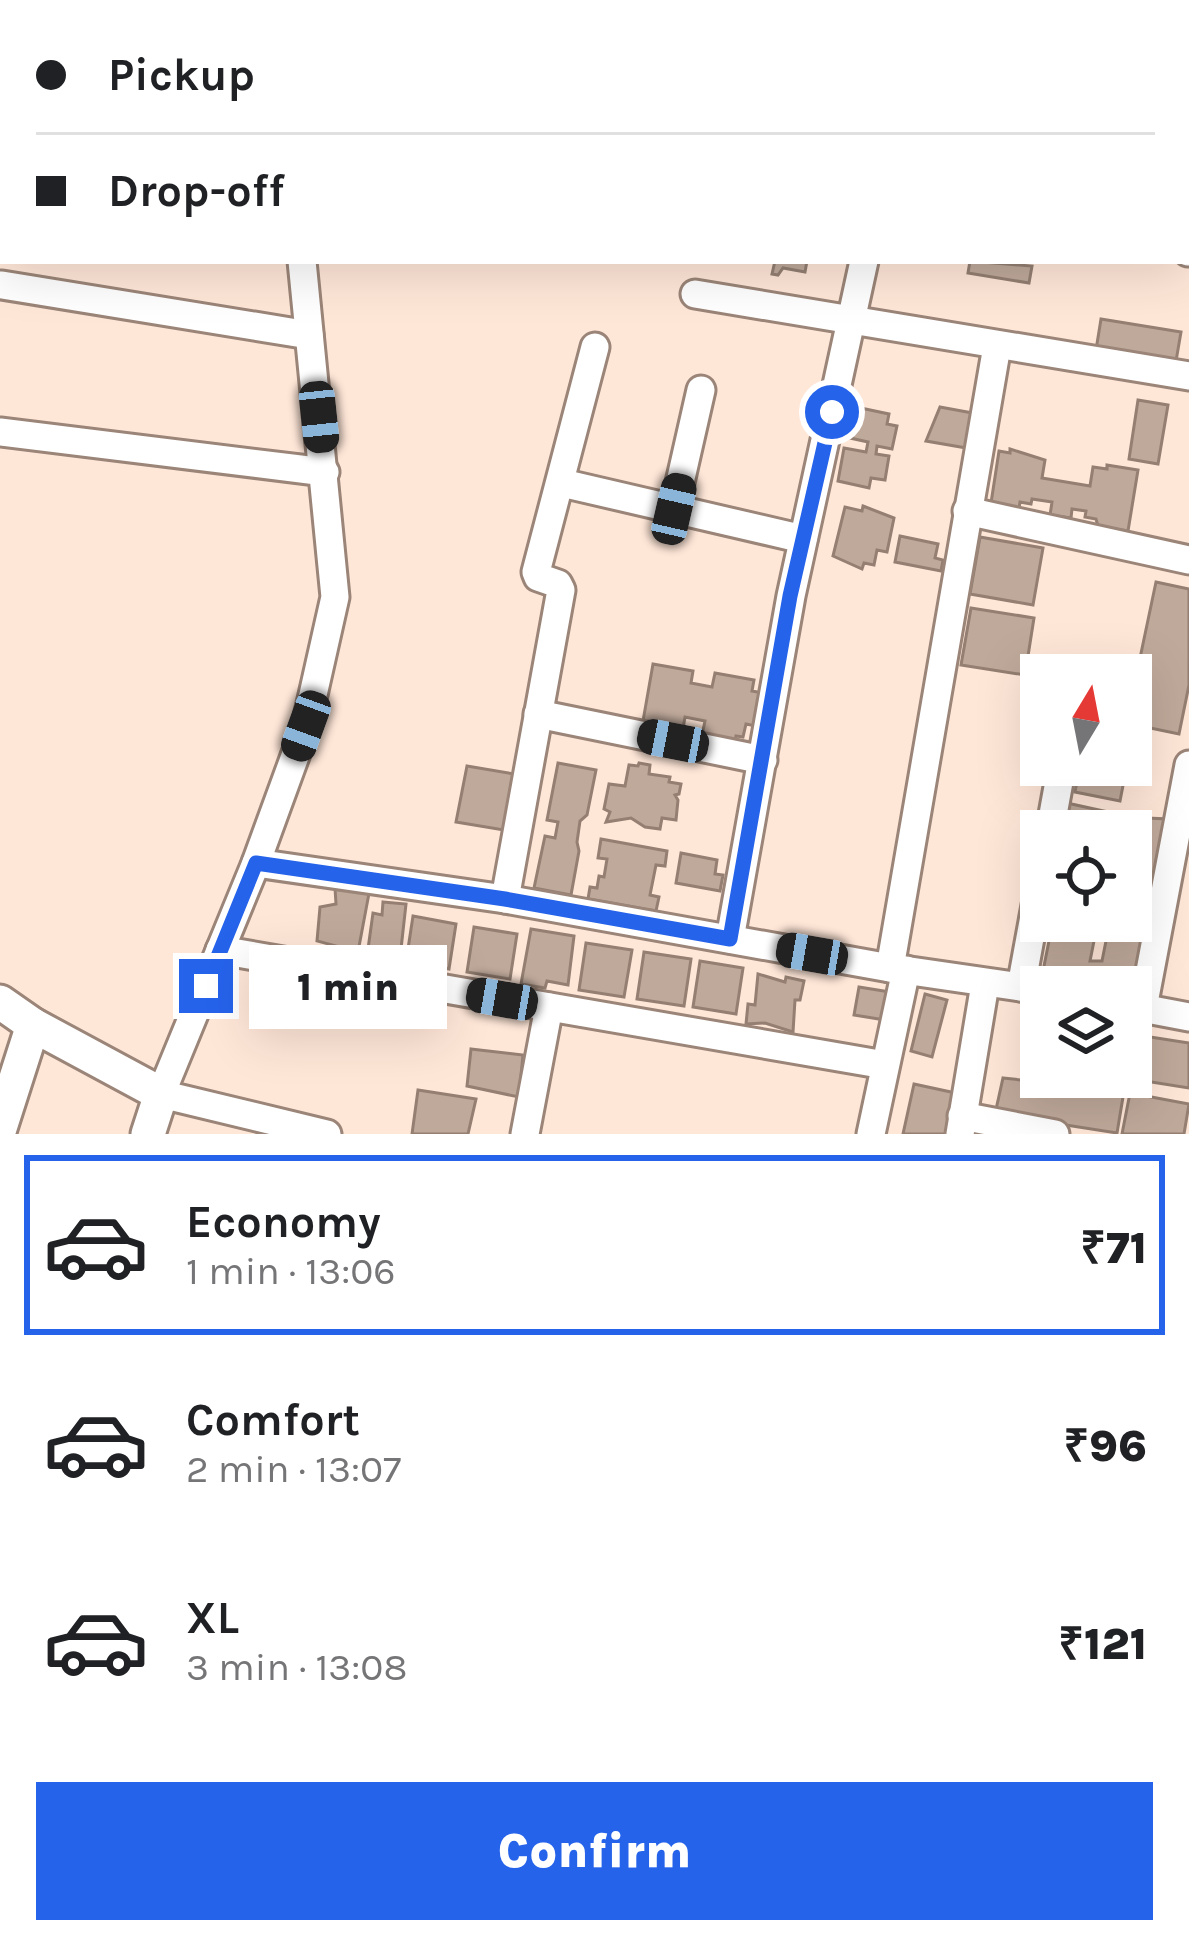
<!DOCTYPE html>
<html lang="en">
<head>
<meta charset="utf-8">
<style>
	:root { --surface:#fff; --page:#f2f2f2; --text:#202124; --muted:#757577; --line:#e0e0e0; --accent:#2563eb }
	body { margin:0; font-family:Karla,sans-serif; background:var(--page); color:var(--text); height:100vh; display:flex; flex-direction:column; font-size:45px; white-space:nowrap }
	* { box-sizing:border-box; margin:0 }
	p { font-size:39px; color:var(--muted) }
	.icon { flex:none; width:66px; height:66px; fill:none; stroke:currentColor; stroke-width:2; stroke-linecap:round; stroke-linejoin:round }
	.map { position:relative; height:1134px; overflow:hidden }
	.side { display:flex; flex-direction:column; background:var(--surface); flex:1 }
	.side>* { flex:none }
	.banner { position:absolute; left:0px; top:0px; width:1191px; height:264px; box-shadow:0 12px 48px #0002; display:grid; align-content:center; height:264px; padding:0 36px; background:var(--surface) }
	.needle { width:78px; rotate:10deg }
	.controls { position:absolute; left:1020px; top:654px; display:grid; gap:24px }
	.controls a { display:grid; place-items:center; width:132px; height:132px; border-radius:0px; background:var(--surface); box-shadow:0 12px 48px #0002; font-size:60px }
	.end { position:absolute; width:54px; height:54px; margin:-27px; border:15px solid #2563eb; background:#fff; box-shadow:0 0 0 6px #fff }
	.from { border-radius:50% }
	.bubble { position:absolute; height:84px; border-radius:0px; background:var(--surface); box-shadow:0 12px 48px #0002; font-size:39px; font-weight:800; line-height:84px; text-align:center }
	.car { position:absolute; width:36px; height:72px; margin:-36px -18px; border-radius:15px; box-shadow:0 0 9px 3px #0007; background:linear-gradient(#222 24%,#8ab4d8 0 40%,#222 0 76%,#8ab4d8 0 86%,#222 0) }
	.banner b { display:flex; align-items:center; gap:42px; height:114px; font-size:45px }
	.banner b+b { border-top:3px solid var(--line) }
	.banner i { width:30px; height:30px; background:var(--text) }
	ul { padding:21px 0 0; list-style:none }
	li { display:flex; align-items:center; gap:36px; height:180px; margin:0 24px 18px; padding:0 12px; border:6px solid transparent; border-radius:0px }
	li div { flex:1 }
	li b { display:block; font-size:45px }
	li em { font-style:normal; font-weight:800 }
	li.active { border-color:var(--accent) }
	li>.icon { width:108px; height:108px; stroke-width:1.5 }
	.primary-button { display:flex; gap:24px; margin-top:auto; padding:24px 36px }
	.primary-button a { flex:1; height:138px; border-radius:0px; background:var(--accent); color:#fff; font-size:48px; font-weight:800; line-height:138px; text-align:center }
	.map>svg:first-child { display:block }
</style>
</head>
<body>
<div class="map">
<svg width="1189" height="1134" viewBox="0 0 1189 1134">
	<rect width="100%" height="100%" fill="#ffe7d8"/>
	<g fill="#bfa99b" stroke="#947f72" stroke-width="3">
		<path d="M775,261H807L805,272L783,268L778,275L772,274Z"/>
		<path d="M970,261L1032,266L1029,283L968,273Z"/>
		<path d="M1101,319L1181,332L1175,367L1148,356L1096,350Z"/>
		<path d="M1138,400L1168,405L1158,464L1129,459Z"/>
		<path d="M856,407L889,414L887,424L897,426L892,449L877,446L876,454L889,456L885,480L871,478L869,488L838,481L844,448L866,452L868,442L850,438Z"/>
		<path d="M940,407L978,414L972,449L926,441Z"/>
		<path d="M1010,449L1045,460L1042,478L1090,486L1093,467L1107,469V465L1138,470L1128,531L1098,526L1096,519L1085,517L1086,511L1072,509L1071,518L1050,515L1052,502L1032,499L1031,504L1020,502L1019,508L991,503L999,451L1010,453Z"/>
		<path d="M863,506L894,518L887,552L877,550L874,565L864,563L862,569L833,556L845,507L862,511Z"/>
		<path d="M900,536L938,544L935,558L943,560L941,571L895,562Z"/>
		<path d="M980,537L1043,548L1033,605L970,594Z"/>
		<path d="M1156,582L1189,589V685L1179,734L1131,724V701Z"/>
		<path d="M971,608L1034,618L1025,675L961,665Z"/>
		<path d="M653,664L693,671L691,683L712,687L715,673L754,680L752,691L768,694L761,727L746,724L743,737L736,736L735,741L702,735L705,721L685,717L683,729L643,721Z"/>
		<path d="M558,763L596,770L587,815L580,821L577,842L579,851L571,895L534,888L545,836L555,838L558,822L547,820Z"/>
		<path d="M639,763L650,765L649,774L670,777L669,782L681,784L679,794L675,795L678,800L676,820L662,818L660,829L645,827L631,818L606,822L610,812L604,809L609,784L625,786L629,765L638,766Z"/>
		<path d="M1080,765L1126,770L1120,801L1075,792Z"/>
		<path d="M467,766L520,775L510,831L456,822Z"/>
		<path d="M1067,803L1117,814L1114,831H1063Z"/>
		<path d="M1124,817L1168,819L1155,897L1131,896V831H1121Z"/>
		<path d="M601,839L667,851L665,866L656,865L650,895L659,897L656,911L588,899L590,887L597,888L599,876L604,877L607,859L598,858Z"/>
		<path d="M681,853L717,860L715,874L723,875L720,891L676,883Z"/>
		<path d="M335,888H370L358,952L317,941L320,907L336,904Z"/>
		<path d="M383,902L406,904L400,958L368,949L373,913L382,915Z"/>
		<path d="M413,916L456,924L449,969L406,962Z"/>
		<path d="M1131,918L1150,920L1137,986L1042,976L1053,921H1098L1090,961H1102L1110,921H1131Z"/>
		<path d="M474,927L517,934L510,979L467,972Z"/>
		<path d="M531,929L574,936L568,985L547,981L545,988L521,984Z"/>
		<path d="M586,943L632,950L624,997L579,990Z"/>
		<path d="M644,952L691,959L684,1006L637,999Z"/>
		<path d="M700,961L743,968L736,1014L693,1007Z"/>
		<path d="M758,974L785,982L786,977L804,981L800,1000H795L793,1032L765,1023L746,1024L748,1004L755,1005Z"/>
		<path d="M859,987L890,992L885,1020L854,1015Z"/>
		<path d="M925,994L947,1000L932,1057L911,1051Z"/>
		<path d="M1131,1034L1189,1043V1088L1120,1077H1131Z"/>
		<path d="M471,1049L523,1055L519,1097L467,1086Z"/>
		<path d="M1003,1078L1124,1091L1117,1133L995,1114Z"/>
		<path d="M914,1084L960,1094L951,1134H903Z"/>
		<path d="M418,1090L476,1099L468,1134H412Z"/>
		<path d="M1130,1093L1189,1104L1184,1134H1122Z"/>
	</g>
	<g fill="none" stroke-linecap="round" stroke-linejoin="round">
		<defs>
			<g id="minor">
				<path d="M114,0L131,3"/>
				<path d="M917,0L920,1"/>
				<path d="M333,3L334,0"/>
				<path d="M577,3L578,0"/>
				<path d="M750,3V0"/>
				<path d="M1183,3V0"/>
				<path d="M1188,123H1189"/>
				<path d="M0,195H3"/>
				<path d="M1188,252H1189"/>
				<path d="M302,261L335,597L306,726L256,863L161,1094L327,1134"/>
				<path d="M2,285L309,335"/>
				<path d="M695,294L1189,376"/>
				<path d="M0,432L325,472"/>
				<path d="M562,483L803,539"/>
				<path d="M674,509L701,390"/>
				<path d="M967,511L1189,560"/>
				<path d="M538,714L763,760"/>
				<path d="M1050,831L1062,765"/>
				<path d="M256,863L505,899L890,968L1041,990"/>
				<path d="M505,899L561,590L558,584L538,577L536,572L595,347"/>
				<path d="M730,939L791,596L864,261"/>
				<path d="M220,950L885,1065"/>
				<path d="M890,968L997,346"/>
				<path d="M1021,987L1041,878"/>
				<path d="M1131,1006L1189,1017"/>
				<path d="M1143,1008L1189,765"/>
				<path d="M962,1116L1055,1134"/>
				<path d="M525,1134L549,1007"/>
				<path d="M871,1134L906,970"/>
				<path d="M960,1134L985,984"/>
			</g>
			<g id="tertiary">
				<path d="M0,1002L33,1025L161,1094L148,1134"/>
				<path d="M0,1128L33,1025"/>
			</g>
		</defs>
		<use href="#minor" stroke="#9b8578" stroke-width="33"/>
		<use href="#tertiary" stroke="#9b8578" stroke-width="39"/>
		<use href="#minor" stroke="#fff" stroke-width="27"/>
		<use href="#tertiary" stroke="#fff" stroke-width="33"/>
	</g>
	<g fill="none" stroke-linecap="round" stroke-linejoin="round">
		<path stroke="#2563eb" stroke-width="15" d="M206,986L256,863L505,899L730,939L790,596L832,412"/>
	</g>
</svg>
<div class="controls">
<a><svg class="needle" viewBox="-14 -14 28 28"><path d="M0-13l5 13h-10z" fill="#e53935"/><path d="M0 13l5-13h-10z" fill="#757577"/></svg></a>
<a><svg class="icon" aria-label="locate" viewBox="0 0 24 24"><circle cx="12" cy="12" r="6"/><path d="M12 2v4M12 18v4M2 12h4M18 12h4"/></svg></a>
<a><svg class="icon" aria-label="layers" viewBox="0 0 24 24"><path d="M12 4l9 5-9 5-9-5zM3 14l9 5 9-5"/></svg></a>
</div>
<i class="end from" style="left:832px;top:412px"></i>
<i class="end" style="left:206px;top:986px"></i>
<div class="bubble" style="left:249px;top:945px;width:198px">1 min</div>
<i class="car" style="left:319px;top:417px;rotate:174deg"></i>
<i class="car" style="left:674px;top:509px;rotate:13deg"></i>
<i class="car" style="left:306px;top:726px;rotate:200deg"></i>
<i class="car" style="left:673px;top:741px;rotate:281deg"></i>
<i class="car" style="left:812px;top:954px;rotate:280deg"></i>
<i class="car" style="left:502px;top:999px;rotate:280deg"></i>
<div class="banner">
<b><i class="from"></i>Pickup</b>
<b><i></i>Drop-off</b>
</div>
</div>
<section class="side">
<ul>
<li class="active"><svg class="icon" aria-label="car" viewBox="0 0 24 24"><path d="M5 17H2v-5l4-1 3-4h7l3 4 3 1v5h-3M9 17h6M6 11h13"/><circle cx="7" cy="17" r="2"/><circle cx="17" cy="17" r="2"/></svg><div><b>Economy</b><p>1 min · 13:06</p></div><em>₹71</em></li>
<li><svg class="icon" aria-label="car" viewBox="0 0 24 24"><path d="M5 17H2v-5l4-1 3-4h7l3 4 3 1v5h-3M9 17h6M6 11h13"/><circle cx="7" cy="17" r="2"/><circle cx="17" cy="17" r="2"/></svg><div><b>Comfort</b><p>2 min · 13:07</p></div><em>₹96</em></li>
<li><svg class="icon" aria-label="car" viewBox="0 0 24 24"><path d="M5 17H2v-5l4-1 3-4h7l3 4 3 1v5h-3M9 17h6M6 11h13"/><circle cx="7" cy="17" r="2"/><circle cx="17" cy="17" r="2"/></svg><div><b>XL</b><p>3 min · 13:08</p></div><em>₹121</em></li>
</ul>
<div class="primary-button"><a>Confirm</a></div>
</section>
</body>
</html>
